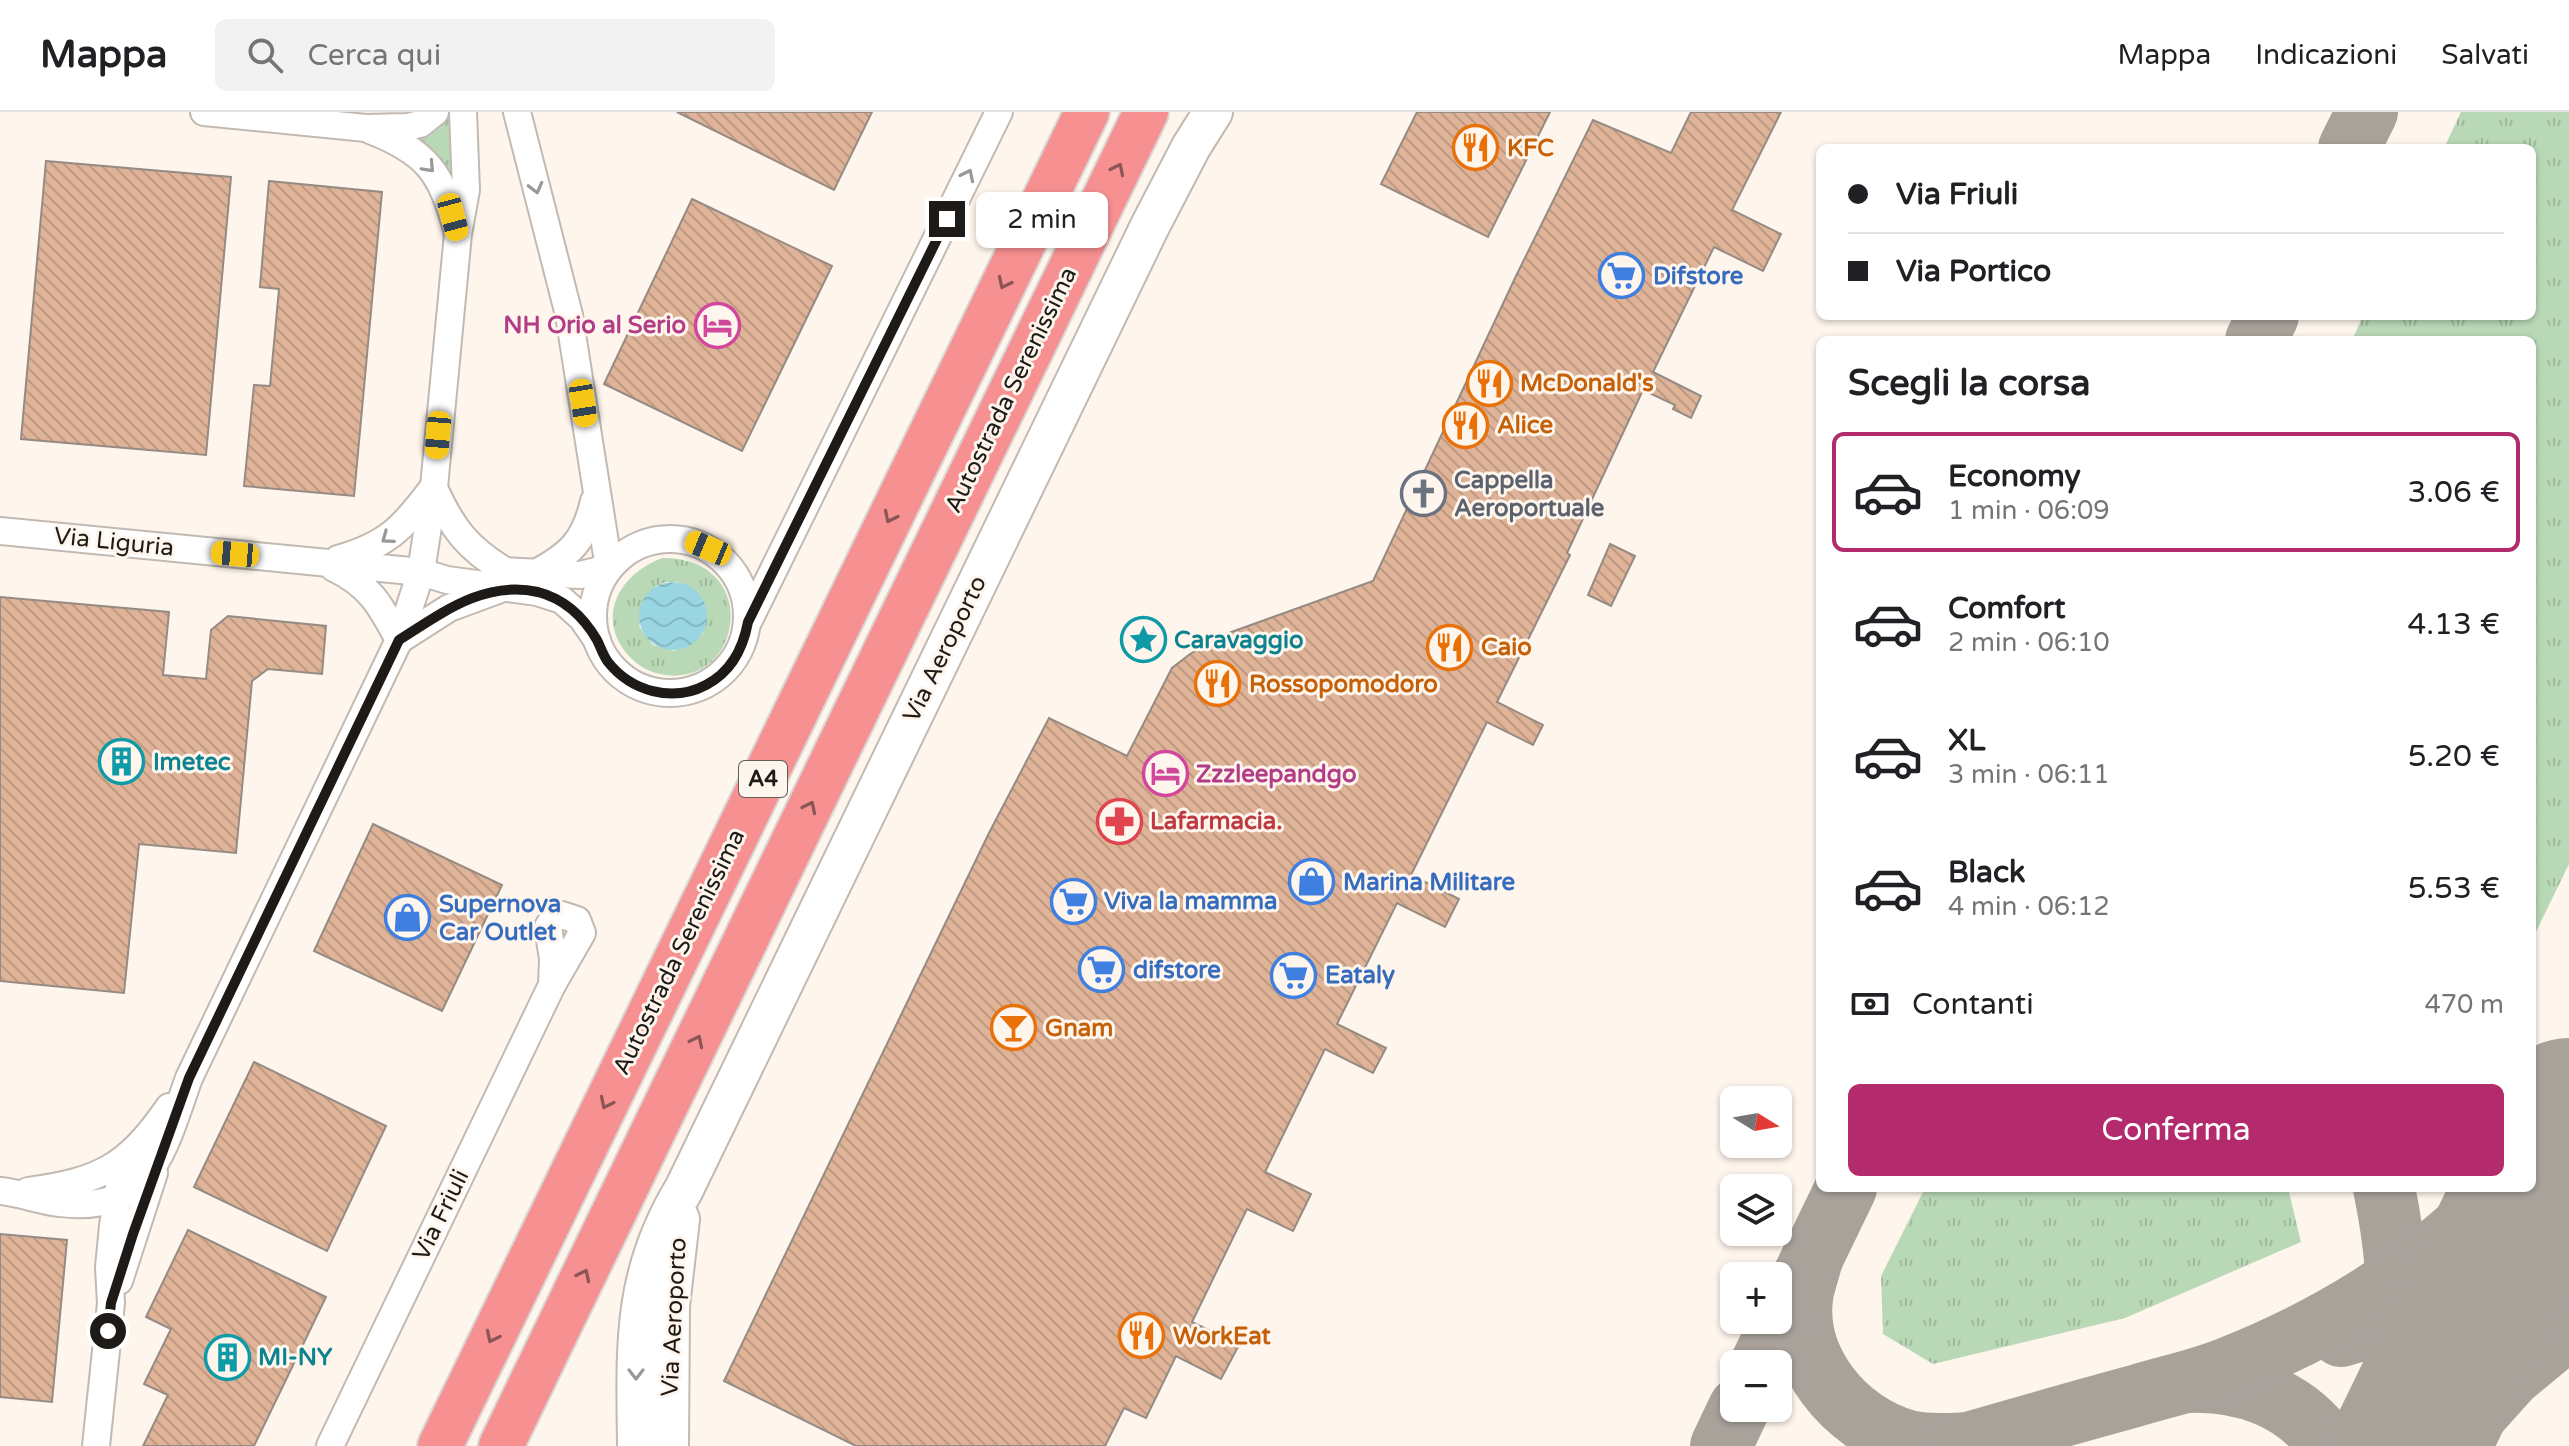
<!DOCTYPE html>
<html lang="it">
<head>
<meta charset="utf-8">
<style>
	:root { --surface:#fff; --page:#f2f2f2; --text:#202124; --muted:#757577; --line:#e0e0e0; --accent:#b32b6d }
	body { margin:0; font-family:"Varela Round",sans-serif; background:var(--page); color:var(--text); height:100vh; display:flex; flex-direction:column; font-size:30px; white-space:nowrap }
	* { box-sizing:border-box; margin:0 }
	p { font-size:26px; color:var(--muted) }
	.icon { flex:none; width:44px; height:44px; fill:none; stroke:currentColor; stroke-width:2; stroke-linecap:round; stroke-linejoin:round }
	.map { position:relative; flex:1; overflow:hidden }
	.details { position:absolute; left:1816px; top:224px; width:720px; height:856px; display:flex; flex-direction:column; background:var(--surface); border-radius:12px; box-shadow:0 2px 6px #0004 }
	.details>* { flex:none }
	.guide { position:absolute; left:1816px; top:32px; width:720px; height:176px; border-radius:12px; box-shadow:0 2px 6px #0004; display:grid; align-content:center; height:176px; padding:0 32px; background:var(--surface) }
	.needle { width:52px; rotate:101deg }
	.tools { position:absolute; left:1720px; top:974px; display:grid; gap:16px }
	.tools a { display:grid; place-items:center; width:72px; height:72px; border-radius:12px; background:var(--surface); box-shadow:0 2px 6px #0004; font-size:40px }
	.end { position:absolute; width:36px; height:36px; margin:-18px; border:10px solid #1d1a17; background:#fff; box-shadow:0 0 0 4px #fff }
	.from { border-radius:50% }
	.bubble { position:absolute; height:56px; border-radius:12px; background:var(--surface); box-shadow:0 2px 6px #0004; font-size:26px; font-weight:600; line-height:56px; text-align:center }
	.car { position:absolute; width:24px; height:48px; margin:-24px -12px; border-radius:10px; box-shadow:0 0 6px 2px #0007; background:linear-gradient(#f5c518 24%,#345 0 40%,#f5c518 0 76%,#345 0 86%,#f5c518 0) }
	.guide b { display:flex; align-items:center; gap:28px; height:76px; font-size:30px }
	.guide b+b { border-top:2px solid var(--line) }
	.guide i { width:20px; height:20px; background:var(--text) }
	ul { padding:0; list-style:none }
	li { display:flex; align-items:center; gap:24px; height:120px; margin:0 16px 12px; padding:0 16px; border:4px solid transparent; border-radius:12px }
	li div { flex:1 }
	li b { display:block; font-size:30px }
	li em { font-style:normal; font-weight:600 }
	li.on { border-color:var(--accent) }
	li>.icon { width:72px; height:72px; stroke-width:1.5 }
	h2 { padding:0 32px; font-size:36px; line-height:96px }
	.pay { display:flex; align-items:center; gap:20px; height:88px; padding:0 32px; font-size:30px }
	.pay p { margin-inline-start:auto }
	.primary-button { display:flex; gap:16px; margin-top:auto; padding:16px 32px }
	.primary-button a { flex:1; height:92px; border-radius:12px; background:var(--accent); color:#fff; font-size:32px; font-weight:600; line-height:92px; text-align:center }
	header { display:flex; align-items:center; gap:48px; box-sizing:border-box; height:112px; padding:0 40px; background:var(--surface); border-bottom:2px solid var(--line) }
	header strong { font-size:38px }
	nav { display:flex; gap:44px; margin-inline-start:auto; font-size:28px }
	.search { width:560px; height:72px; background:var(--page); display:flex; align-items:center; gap:20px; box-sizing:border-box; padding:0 28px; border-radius:12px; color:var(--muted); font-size:30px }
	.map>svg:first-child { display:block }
</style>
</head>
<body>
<header>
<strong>Mappa</strong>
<div class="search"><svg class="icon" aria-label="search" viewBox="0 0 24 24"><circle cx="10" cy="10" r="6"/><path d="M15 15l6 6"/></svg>Cerca qui</div>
<nav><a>Mappa</a><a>Indicazioni</a><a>Salvati</a></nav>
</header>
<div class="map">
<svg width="2569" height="1334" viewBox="0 0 2569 1334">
	<defs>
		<pattern id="grass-tufts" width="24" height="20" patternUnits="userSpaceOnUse" patternTransform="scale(2)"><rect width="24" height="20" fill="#b9d8b6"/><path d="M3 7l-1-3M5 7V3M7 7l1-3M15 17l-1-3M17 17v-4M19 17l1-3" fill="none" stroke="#9fb99c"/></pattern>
		<pattern id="water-waves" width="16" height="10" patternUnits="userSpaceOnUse" patternTransform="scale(2)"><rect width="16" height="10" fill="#99d6e2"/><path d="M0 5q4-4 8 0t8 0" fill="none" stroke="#83b7c1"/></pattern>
		<pattern id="building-back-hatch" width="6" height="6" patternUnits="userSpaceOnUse" patternTransform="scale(2)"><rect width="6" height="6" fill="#dfb397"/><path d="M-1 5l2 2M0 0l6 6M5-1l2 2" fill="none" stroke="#bf9981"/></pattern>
	</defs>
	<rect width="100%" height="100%" fill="#fef5ed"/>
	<g fill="url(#grass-tufts)" fill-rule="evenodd">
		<path d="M448,0H456L454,74L439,48L412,26L439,11Z"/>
		<path d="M2461,0H2569V752L2532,828V228H2352L2363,204H2532V36H2444Z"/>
		<path d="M662,446C762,445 744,574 665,563C652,561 641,556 632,547C594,509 617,463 662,446ZM666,470H678L707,501L702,523L674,539L653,533L639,514L656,474Z"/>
		<path d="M1925,1076H2288L2301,1130L2125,1206L1933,1252L1883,1222L1881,1164Z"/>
	</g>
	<circle fill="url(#water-waves)" cx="673" cy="504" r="34"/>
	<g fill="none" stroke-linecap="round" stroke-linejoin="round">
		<g stroke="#a8a29b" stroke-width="62">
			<path d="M2349,36L2367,0"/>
			<path d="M2256,228L2268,204"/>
			<path d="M2532,1042L2569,990"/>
			<path d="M2384,1076C2402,1162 2403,1248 2387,1334"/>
			<path d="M2483,1076L2524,1096L2569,1111"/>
			<path d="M1813,1143C1810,1155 1806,1167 1803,1179C1791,1247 1845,1312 1908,1329C1928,1334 1949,1332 1969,1331"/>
			<path d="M2341,1224L2569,1157"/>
			<path d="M1761,1252L1846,1076"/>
			<path d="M2188,1270C2243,1268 2296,1286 2329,1334"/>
			<path d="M1721,1334L1739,1296"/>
			<path d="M1958,1334C2017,1317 2076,1300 2135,1284C2164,1275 2194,1269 2223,1258C2326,1218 2426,1158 2502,1076"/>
			<path d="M2448,1334L2511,1264L2569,1216"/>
		</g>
		<path stroke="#a8a29b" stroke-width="156" d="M2409,1334L2569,1004"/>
	</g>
	<g fill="url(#building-back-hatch)" stroke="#958b85" stroke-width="2">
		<path d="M677,0H872L834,78Z"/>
		<path d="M1417,0H1550L1488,125L1381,72Z"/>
		<path d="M1691,0H1781L1732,98L1781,122L1763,159L1714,135L1653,260L1701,284L1691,306L1673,297L1675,293L1643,278L1567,441L1570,443L1497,590L1543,613L1533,633L1487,610L1411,763L1459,787L1445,815L1397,791L1337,912L1386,936L1373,961L1325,937L1265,1060L1311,1082L1293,1119L1247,1097L1192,1210L1239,1233L1221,1267L1176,1244L1146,1306L1124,1296L1105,1334H856L724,1269L989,721L1049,606L1127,644L1172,556L1190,542L1226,522L1373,469L1516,164L1593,8L1671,41Z"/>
		<path d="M46,49L231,65L206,343L21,327Z"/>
		<path d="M269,69L382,80L354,384L244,374L254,273L270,274L279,177L260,175Z"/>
		<path d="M692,87L832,154L742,339L604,272Z"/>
		<path d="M1610,432L1635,444L1611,494L1588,483Z"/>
		<path d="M0,485L169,500L163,563L206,567L211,518L228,504L326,514L322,562L268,557L252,569L236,741L139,732L124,881L0,869Z"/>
		<path d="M373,712L502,773L442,899L314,839Z"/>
		<path d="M254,950L386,1014L327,1139L194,1075Z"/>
		<path d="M188,1118L326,1185L254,1334H143L168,1283L144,1272L171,1217L146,1205Z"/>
		<path d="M0,1122L67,1128L52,1290L0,1285Z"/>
	</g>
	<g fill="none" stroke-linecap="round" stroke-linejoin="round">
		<defs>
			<g id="minor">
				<path d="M204,0L366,16L408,15L420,12L435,0"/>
				<path d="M517,0L569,203L609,456"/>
				<path d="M370,18C427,40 441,60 457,118"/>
				<path d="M434,376C452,416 467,436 505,459"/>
				<path d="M0,419L421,460L447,468L537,480L562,488L582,506L597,528"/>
				<circle cx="670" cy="504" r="77"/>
				<path d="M338,447C387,433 402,417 432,377"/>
				<path d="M334,456C370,473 381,494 399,528"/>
				<path d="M504,459L580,463L609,456"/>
				<path d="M534,462C570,443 585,429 594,389"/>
				<path d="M748,510L999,0"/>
				<path d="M399,528L449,496L498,478"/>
				<path d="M562,803L577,808L582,821L552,873L553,847L548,815L553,807Z"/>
				<path d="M0,1079C21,1081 40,1089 60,1091C152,1103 164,1035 189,966L399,528L421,460L434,375L458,122L466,78L463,0"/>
				<path d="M28,1079C100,1069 127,1056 169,995"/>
				<path d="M119,1169L154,1061"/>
				<path d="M96,1334L111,1191L109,1155L113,1114L119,1075L130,1044"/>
				<path d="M330,1334L552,873"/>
			</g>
			<g id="secondary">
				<path d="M637,1334C636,1236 631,1164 684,1077L1150,114L1191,35L1213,0"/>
				<path d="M669,1334L670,1194L680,1107"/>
			</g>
			<g id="motorway">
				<path d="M440,1334L1087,0"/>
				<path d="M501,1334L1146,0"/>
			</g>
		</defs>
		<use href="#minor" stroke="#c2bab2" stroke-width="30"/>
		<use href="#secondary" stroke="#c2bab2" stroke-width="42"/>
		<use href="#motorway" stroke="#d6d6d5" stroke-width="48"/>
		<use href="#minor" stroke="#fff" stroke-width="26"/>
		<use href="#secondary" stroke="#fff" stroke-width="38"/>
		<use href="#motorway" stroke="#f79091" stroke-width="44"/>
	</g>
	<defs><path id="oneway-chevron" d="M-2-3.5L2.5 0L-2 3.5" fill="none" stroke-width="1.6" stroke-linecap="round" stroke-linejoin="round" transform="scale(2)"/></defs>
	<g stroke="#999897">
		<use href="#oneway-chevron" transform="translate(429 55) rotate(47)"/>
		<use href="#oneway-chevron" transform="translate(968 63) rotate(-64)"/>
		<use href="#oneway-chevron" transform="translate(536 76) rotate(76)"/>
		<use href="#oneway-chevron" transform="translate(387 426) rotate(144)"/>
		<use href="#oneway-chevron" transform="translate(636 1262) rotate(90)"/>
	</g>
	<g stroke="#8a5554">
		<use href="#oneway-chevron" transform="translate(1118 57) rotate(-64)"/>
		<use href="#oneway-chevron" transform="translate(1004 171) rotate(116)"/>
		<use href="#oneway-chevron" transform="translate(890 405) rotate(116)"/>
		<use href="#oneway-chevron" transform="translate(810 695) rotate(-64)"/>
		<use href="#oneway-chevron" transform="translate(697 929) rotate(-64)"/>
		<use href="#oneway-chevron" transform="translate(606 991) rotate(116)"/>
		<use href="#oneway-chevron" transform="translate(584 1163) rotate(-64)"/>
		<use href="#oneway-chevron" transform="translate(492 1225) rotate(116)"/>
	</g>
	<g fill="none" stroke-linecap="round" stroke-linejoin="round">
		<path stroke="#1d1a17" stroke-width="10" d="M108,1219L111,1191L133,1122L189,966L399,528C442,501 484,468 538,480C565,487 583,504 597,528C601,536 603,543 608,550C631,579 672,591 706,573C731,560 743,537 748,510L947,107"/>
	</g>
	<defs>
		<symbol id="restaurant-ring" viewBox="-11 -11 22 22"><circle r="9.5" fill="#fef5ed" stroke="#e8710a" stroke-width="1.5"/><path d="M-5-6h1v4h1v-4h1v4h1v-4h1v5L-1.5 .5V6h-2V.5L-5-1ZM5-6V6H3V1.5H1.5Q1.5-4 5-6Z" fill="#e8710a"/></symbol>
		<symbol id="supermarket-ring" viewBox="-11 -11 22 22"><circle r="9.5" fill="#fef5ed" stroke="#3f7fe0" stroke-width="1.5"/><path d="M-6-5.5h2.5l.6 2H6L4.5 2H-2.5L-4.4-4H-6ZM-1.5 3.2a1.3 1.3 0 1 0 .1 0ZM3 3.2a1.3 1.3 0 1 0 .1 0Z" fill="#3f7fe0"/></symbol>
		<symbol id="hotel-ring" viewBox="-11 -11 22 22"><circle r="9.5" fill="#fef5ed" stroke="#d1479c" stroke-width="1.5"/><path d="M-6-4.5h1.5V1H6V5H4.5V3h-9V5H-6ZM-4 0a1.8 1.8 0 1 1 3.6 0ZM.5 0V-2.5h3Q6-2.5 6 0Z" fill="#d1479c"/></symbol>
		<symbol id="church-ring" viewBox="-11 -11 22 22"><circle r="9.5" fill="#fef5ed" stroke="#6b7280" stroke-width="1.5"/><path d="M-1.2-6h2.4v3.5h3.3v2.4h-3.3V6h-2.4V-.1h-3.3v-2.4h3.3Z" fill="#6b7280"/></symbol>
		<symbol id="sight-ring" viewBox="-11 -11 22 22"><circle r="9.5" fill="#fef5ed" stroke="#0f9aa8" stroke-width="1.5"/><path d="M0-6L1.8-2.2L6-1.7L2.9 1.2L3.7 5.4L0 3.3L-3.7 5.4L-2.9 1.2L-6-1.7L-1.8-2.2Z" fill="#0f9aa8"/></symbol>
		<symbol id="building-ring" viewBox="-11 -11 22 22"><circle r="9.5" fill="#fef5ed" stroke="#0f9aa8" stroke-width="1.5"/><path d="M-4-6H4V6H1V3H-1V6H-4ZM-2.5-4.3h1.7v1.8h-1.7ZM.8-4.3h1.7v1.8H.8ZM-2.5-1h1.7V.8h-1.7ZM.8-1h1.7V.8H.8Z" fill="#0f9aa8"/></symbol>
		<symbol id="pharmacy-ring" viewBox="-11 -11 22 22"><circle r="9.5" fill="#fef5ed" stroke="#e0444e" stroke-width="1.5"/><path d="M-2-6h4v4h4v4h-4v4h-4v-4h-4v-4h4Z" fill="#e0444e"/></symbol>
		<symbol id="shop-ring" viewBox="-11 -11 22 22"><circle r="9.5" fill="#fef5ed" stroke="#3f7fe0" stroke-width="1.5"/><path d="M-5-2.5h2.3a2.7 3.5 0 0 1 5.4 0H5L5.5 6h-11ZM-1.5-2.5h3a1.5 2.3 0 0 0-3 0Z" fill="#3f7fe0"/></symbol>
		<symbol id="bar-ring" viewBox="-11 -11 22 22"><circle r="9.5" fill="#fef5ed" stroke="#e8710a" stroke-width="1.5"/><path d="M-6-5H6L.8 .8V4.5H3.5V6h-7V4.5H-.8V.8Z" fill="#e8710a"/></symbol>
	</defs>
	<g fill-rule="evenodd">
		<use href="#restaurant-ring" x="1450" y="10" width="51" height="51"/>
		<use href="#supermarket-ring" x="1596" y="138" width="51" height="51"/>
		<use href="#hotel-ring" x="692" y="188" width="51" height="51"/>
		<use href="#restaurant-ring" x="1464" y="246" width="51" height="51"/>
		<use href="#restaurant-ring" x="1440" y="288" width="51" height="51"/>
		<use href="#church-ring" x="1398" y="356" width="51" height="51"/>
		<use href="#sight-ring" x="1118" y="502" width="51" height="51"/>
		<use href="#restaurant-ring" x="1424" y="510" width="51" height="51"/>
		<use href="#restaurant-ring" x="1192" y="546" width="51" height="51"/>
		<use href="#building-ring" x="96" y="624" width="51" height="51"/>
		<use href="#hotel-ring" x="1140" y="636" width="51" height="51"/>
		<use href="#pharmacy-ring" x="1094" y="684" width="51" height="51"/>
		<use href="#shop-ring" x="1286" y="744" width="51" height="51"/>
		<use href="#supermarket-ring" x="1048" y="764" width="51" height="51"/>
		<use href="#shop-ring" x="382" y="780" width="51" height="51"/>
		<use href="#supermarket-ring" x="1076" y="832" width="51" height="51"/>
		<use href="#supermarket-ring" x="1268" y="838" width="51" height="51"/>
		<use href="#bar-ring" x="988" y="890" width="51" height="51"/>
		<use href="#restaurant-ring" x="1116" y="1198" width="51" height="51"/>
		<use href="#building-ring" x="202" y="1220" width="51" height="51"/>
	</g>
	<g text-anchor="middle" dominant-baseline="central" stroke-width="6" stroke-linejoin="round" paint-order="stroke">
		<rect fill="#fef5ed" stroke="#605c57" stroke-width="2" x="739" y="649" width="48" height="36" rx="6"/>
		<g font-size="22" font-weight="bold" fill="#1d1a17">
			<text x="763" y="667">A4</text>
		</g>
		<g font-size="24" font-weight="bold" fill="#c56008" stroke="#fef5ed" text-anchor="start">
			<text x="1507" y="36">KFC</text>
			<text x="1520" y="271">McDonald's</text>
			<text x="1497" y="313">Alice</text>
			<text x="1481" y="535">Caio</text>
			<text x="1249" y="572">Rossopomodoro</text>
			<text x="1045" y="916">Gnam</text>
			<text x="1173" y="1224">WorkEat</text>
		</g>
		<g font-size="24" font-weight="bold" fill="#366cbe" stroke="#fef5ed" text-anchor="start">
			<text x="1653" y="164">Difstore</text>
			<text x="1343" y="770">Marina Militare</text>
			<text x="1104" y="789">Viva la mamma</text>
			<text x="439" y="792">Supernova<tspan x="439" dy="28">Car Outlet</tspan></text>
			<text x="1133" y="858">difstore</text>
			<text x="1325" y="863">Eataly</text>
		</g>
		<g font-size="24" font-weight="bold" fill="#b23c85" stroke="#fef5ed" text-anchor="end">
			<text x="686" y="213">NH Orio al Serio</text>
			<text x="1196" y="662" text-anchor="start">Zzzleepandgo</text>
		</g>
		<g font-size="24" fill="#1d1a17" stroke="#fef5ed">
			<text transform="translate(1011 278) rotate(-64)">Autostrada Serenissima</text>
			<text transform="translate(114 430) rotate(6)">Via Liguria</text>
			<text transform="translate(945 537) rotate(-64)">Via Aeroporto</text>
			<text transform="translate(679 840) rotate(-64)">Autostrada Serenissima</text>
			<text transform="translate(441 1103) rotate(-64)">Via Friuli</text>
			<text transform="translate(674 1205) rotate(-87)">Via Aeroporto</text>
		</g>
		<g font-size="24" font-weight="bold" fill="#5b616d" stroke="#fef5ed" text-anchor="start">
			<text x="1454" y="368">Cappella<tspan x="1454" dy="28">Aeroportuale</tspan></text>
		</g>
		<g font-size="24" font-weight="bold" fill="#0d838f" stroke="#fef5ed" text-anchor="start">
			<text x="1174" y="528">Caravaggio</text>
			<text x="153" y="650">Imetec</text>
			<text x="258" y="1245">MI-NY</text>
		</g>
		<g font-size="24" font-weight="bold" fill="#be3a42" stroke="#fef5ed" text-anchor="start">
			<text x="1150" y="709">Lafarmacia.</text>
		</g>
	</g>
</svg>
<div class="tools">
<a><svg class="needle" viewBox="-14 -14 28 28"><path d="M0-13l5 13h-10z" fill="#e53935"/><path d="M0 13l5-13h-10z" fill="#757577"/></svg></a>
<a><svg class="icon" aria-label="layers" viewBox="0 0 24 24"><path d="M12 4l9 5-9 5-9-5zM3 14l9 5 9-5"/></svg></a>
<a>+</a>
<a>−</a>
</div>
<i class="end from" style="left:108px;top:1219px"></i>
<i class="end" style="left:947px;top:107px"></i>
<div class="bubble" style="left:976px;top:80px;width:132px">2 min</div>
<i class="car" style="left:453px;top:105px;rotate:165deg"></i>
<i class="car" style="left:583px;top:291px;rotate:171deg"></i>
<i class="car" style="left:438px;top:323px;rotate:185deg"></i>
<i class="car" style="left:708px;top:436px;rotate:293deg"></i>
<i class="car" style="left:235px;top:442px;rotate:275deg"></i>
<div class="guide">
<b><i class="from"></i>Via Friuli</b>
<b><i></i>Via Portico</b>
</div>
<section class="details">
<h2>Scegli la corsa</h2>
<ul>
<li class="on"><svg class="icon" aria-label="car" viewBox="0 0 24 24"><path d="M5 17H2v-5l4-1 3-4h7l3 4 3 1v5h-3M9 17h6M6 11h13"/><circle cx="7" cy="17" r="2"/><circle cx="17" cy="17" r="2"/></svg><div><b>Economy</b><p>1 min · 06:09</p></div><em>3.06 €</em></li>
<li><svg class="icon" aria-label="car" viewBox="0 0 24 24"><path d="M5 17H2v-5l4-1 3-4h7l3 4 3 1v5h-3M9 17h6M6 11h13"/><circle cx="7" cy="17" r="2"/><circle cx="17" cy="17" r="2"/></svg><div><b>Comfort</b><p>2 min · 06:10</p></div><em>4.13 €</em></li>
<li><svg class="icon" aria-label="car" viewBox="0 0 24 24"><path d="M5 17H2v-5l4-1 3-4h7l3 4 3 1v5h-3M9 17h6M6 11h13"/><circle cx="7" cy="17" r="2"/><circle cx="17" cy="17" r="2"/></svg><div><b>XL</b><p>3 min · 06:11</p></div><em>5.20 €</em></li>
<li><svg class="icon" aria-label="car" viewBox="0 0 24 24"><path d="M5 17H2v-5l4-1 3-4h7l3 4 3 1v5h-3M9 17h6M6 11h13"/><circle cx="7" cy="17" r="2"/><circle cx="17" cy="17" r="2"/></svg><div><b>Black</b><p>4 min · 06:12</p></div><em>5.53 €</em></li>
</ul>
<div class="pay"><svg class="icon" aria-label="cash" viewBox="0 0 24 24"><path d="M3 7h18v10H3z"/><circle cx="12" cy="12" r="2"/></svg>Contanti<p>470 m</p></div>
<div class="primary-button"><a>Conferma</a></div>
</section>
</div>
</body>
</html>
